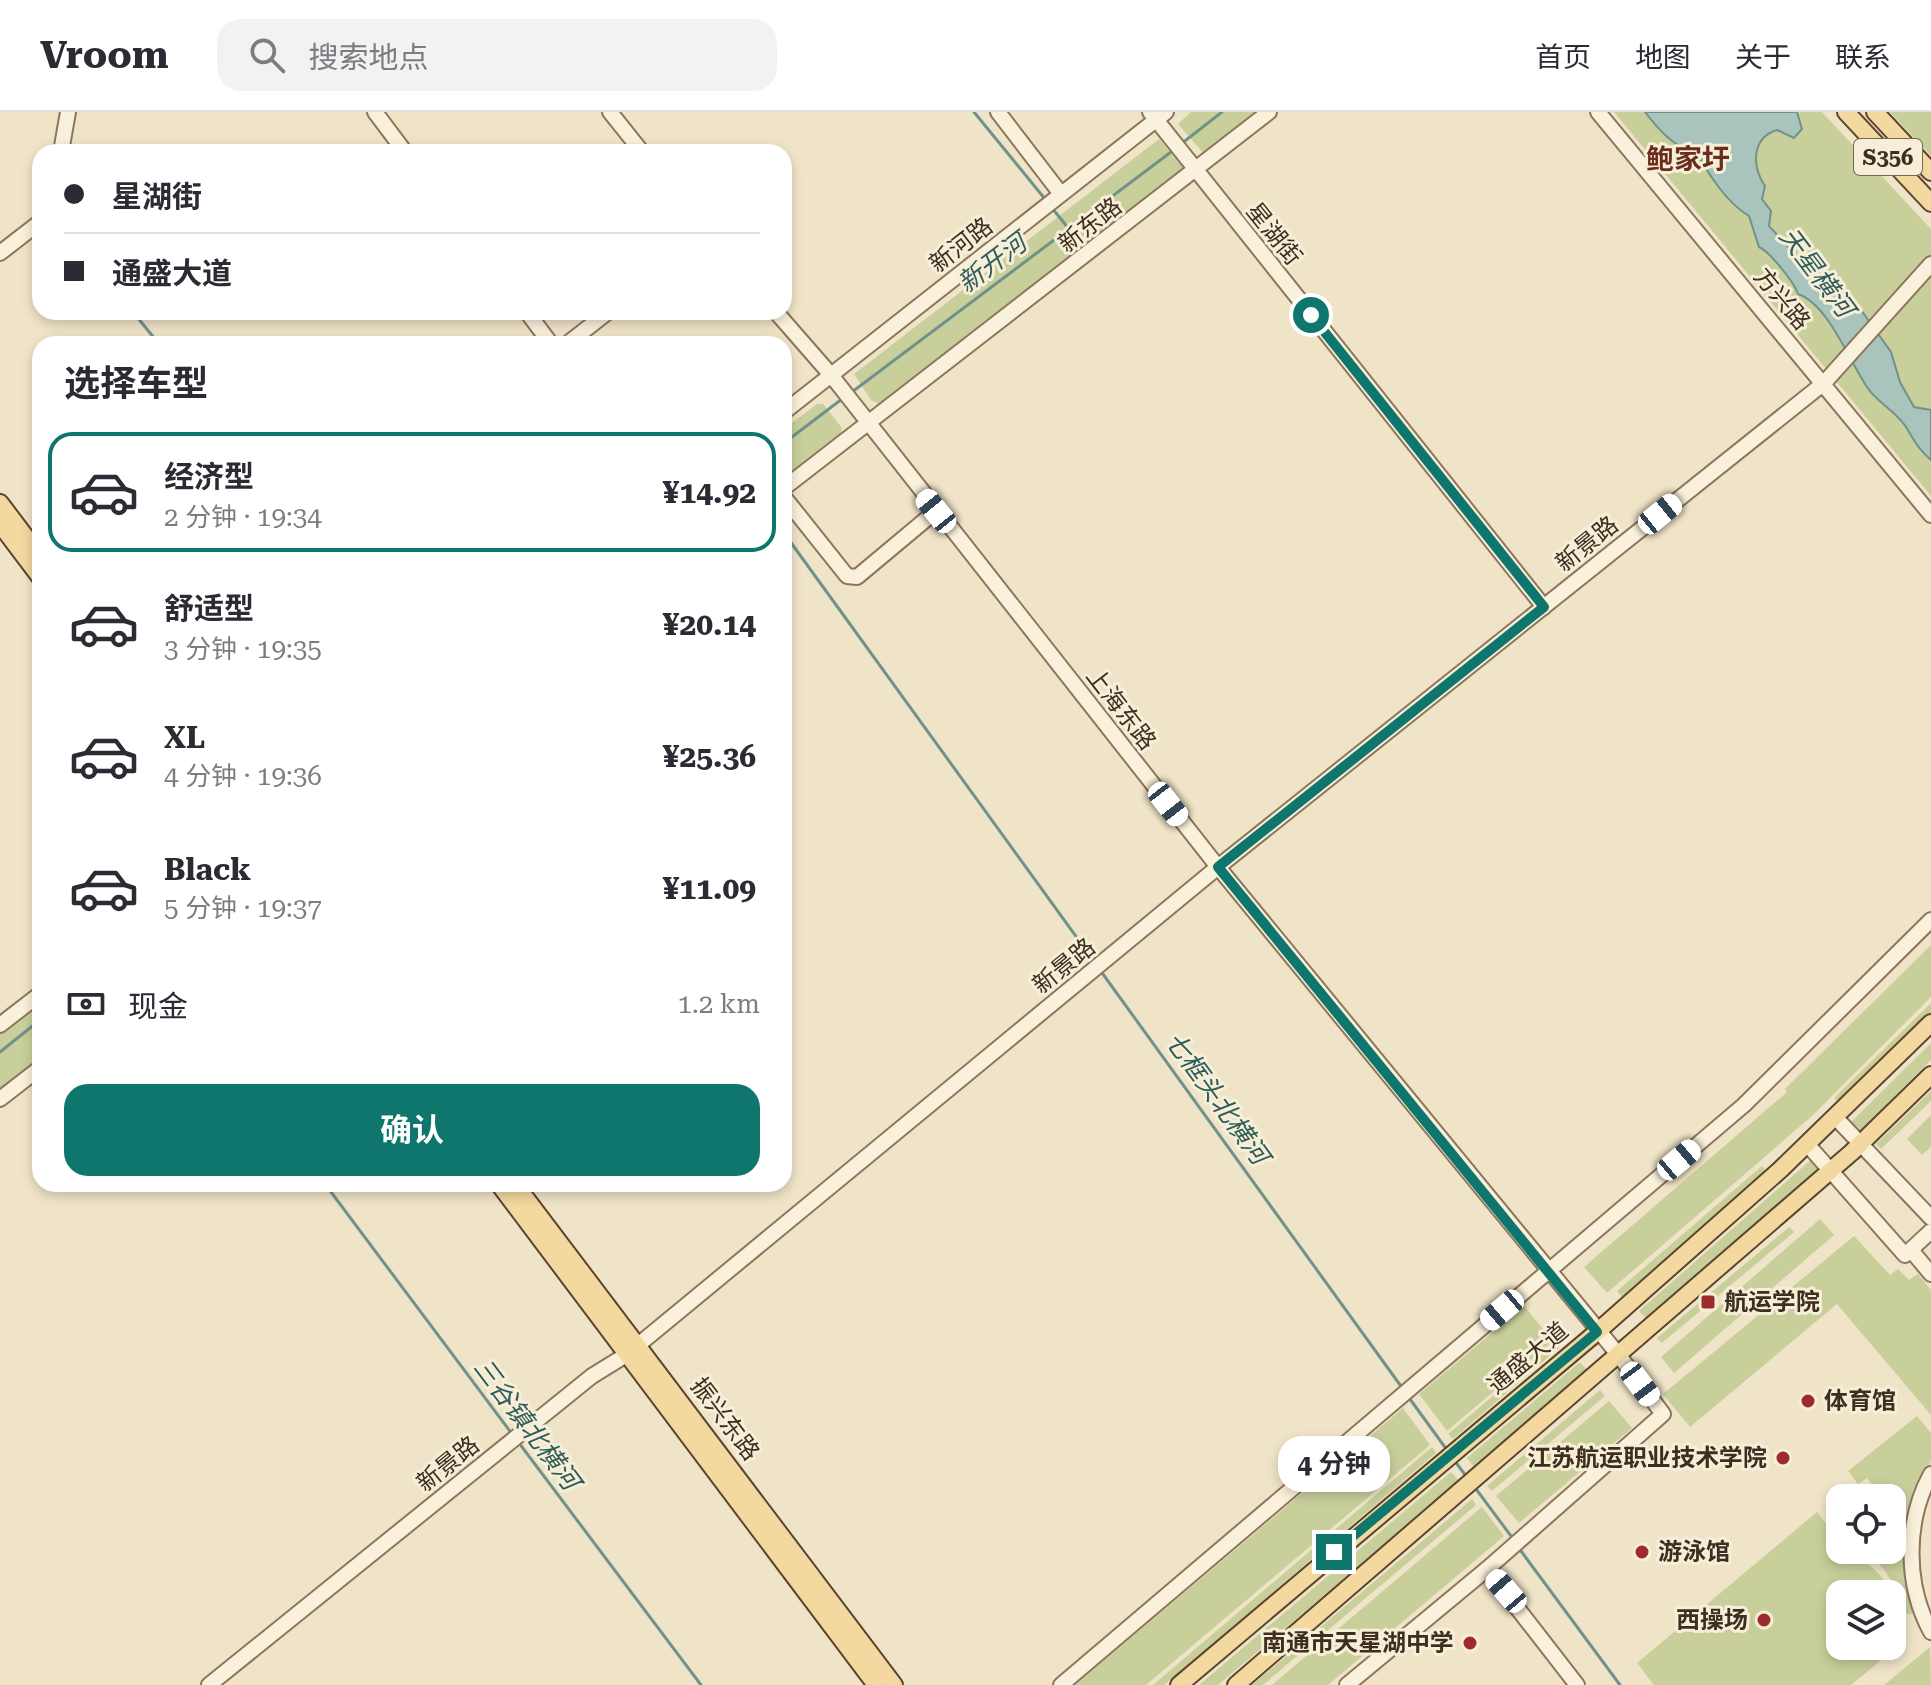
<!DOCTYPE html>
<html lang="zh">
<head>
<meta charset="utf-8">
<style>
	:root { --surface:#fff; --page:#f2f2f3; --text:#2b2b33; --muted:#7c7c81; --line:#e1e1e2; --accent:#0f766e }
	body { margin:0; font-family:"Roboto Serif","Noto Sans SC",serif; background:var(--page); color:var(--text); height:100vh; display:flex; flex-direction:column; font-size:30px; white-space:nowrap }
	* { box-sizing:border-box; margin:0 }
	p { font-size:26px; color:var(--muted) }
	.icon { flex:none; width:44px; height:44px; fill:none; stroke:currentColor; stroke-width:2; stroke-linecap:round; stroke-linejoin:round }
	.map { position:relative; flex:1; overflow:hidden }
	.sheet { position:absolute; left:32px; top:224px; width:760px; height:856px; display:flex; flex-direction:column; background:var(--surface); border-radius:24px; box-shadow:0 4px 12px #0003 }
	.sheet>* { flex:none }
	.banner { position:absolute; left:32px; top:32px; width:760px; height:176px; border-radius:24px; box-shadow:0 4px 12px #0003; display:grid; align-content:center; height:176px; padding:0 32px; background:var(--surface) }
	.fabs { position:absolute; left:1826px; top:1372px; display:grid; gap:16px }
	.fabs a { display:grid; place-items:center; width:80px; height:80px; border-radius:16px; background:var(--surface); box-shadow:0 4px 12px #0003; font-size:40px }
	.end { position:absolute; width:36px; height:36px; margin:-18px; border:10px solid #0f766e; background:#fff; box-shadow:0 0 0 4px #fff }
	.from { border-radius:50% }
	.bubble { position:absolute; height:56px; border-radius:24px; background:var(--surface); box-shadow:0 4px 12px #0003; font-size:26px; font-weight:700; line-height:56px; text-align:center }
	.car { position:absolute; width:24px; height:48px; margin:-24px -12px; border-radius:10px; box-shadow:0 0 6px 2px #0007; background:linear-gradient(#fff 24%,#345 0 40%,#fff 0 76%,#345 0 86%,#fff 0) }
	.banner b { display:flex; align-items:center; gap:28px; height:76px; font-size:30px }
	.banner b+b { border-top:2px solid var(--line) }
	.banner i { width:20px; height:20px; background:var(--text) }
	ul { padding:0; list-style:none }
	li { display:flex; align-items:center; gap:24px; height:120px; margin:0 16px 12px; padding:0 16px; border:4px solid transparent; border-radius:24px }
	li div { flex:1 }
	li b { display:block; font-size:30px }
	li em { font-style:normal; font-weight:700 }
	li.on { border-color:var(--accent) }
	li>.icon { width:72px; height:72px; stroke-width:1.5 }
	h2 { padding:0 32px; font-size:36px; line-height:96px }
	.pay { display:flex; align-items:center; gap:20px; height:88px; padding:0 32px; font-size:30px }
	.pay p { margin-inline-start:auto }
	.action { display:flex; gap:16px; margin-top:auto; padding:16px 32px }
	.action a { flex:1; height:92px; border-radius:24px; background:var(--accent); color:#fff; font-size:32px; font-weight:700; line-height:92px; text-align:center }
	header { display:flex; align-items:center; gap:48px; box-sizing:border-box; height:112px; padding:0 40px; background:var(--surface); border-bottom:2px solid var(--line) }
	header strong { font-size:38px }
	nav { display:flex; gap:44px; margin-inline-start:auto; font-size:28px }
	.search { width:560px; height:72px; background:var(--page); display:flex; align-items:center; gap:20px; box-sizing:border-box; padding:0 28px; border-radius:24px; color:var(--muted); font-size:30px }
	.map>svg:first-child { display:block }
</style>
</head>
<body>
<header>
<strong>Vroom</strong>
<div class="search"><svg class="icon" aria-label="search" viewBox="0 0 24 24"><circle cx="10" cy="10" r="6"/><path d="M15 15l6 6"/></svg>搜索地点</div>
<nav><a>首页</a><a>地图</a><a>关于</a><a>联系</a></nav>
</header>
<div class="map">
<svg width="1931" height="1573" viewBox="0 0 1931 1573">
	<rect width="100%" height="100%" fill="#f0e4c8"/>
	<g fill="#c9cf9b">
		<path d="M1191,0H1259L1205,43L1178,12Z"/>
		<path d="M1614,0H1822L1931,117V384Z"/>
		<path d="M1890,0H1931V44Z"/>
		<path d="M1159,27L1183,56V61L883,294L871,288L854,262Z"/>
		<path d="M817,292H823L842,316L841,321L784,367V317Z"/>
		<path d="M1931,833V885L1812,1004L1607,1181L1584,1155L1787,980L1785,977Z"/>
		<path d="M40,889V948L0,979V921Z"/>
		<path d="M1931,891V902L1840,992L1834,986Z"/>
		<path d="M1931,931V948L1860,1018L1851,1010Z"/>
		<path d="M1931,979V989L1881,1037L1876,1032Z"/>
		<path d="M1931,1003V1035L1922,1043L1907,1027Z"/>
		<path d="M1821,1039L1829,1047L1647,1207L1639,1199Z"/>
		<path d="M1762,1054L1767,1060L1622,1185L1617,1179Z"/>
		<path d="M1820,1107L1834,1123L1674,1261L1661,1245Z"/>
		<path d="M1789,1115L1794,1120L1662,1231L1657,1226Z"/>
		<path d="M1854,1124L1890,1163L1898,1157L1909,1168L1918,1162L1931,1178V1303L1837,1192L1690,1315L1663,1282Z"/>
		<path d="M1524,1194L1553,1229L1447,1319L1419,1282Z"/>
		<path d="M1555,1231L1559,1236L1453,1327L1448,1322Z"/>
		<path d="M1580,1250L1588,1259L1474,1355L1467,1346Z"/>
		<path d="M1600,1278L1605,1284L1492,1379L1487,1374Z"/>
		<path d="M1609,1289L1632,1316L1519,1411L1496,1384Z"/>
		<path d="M1403,1296L1430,1333L1146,1573H1075Z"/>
		<path d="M1917,1304L1931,1321V1349L1910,1391L1903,1418L1898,1421L1892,1414L1895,1403L1892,1386H1883L1867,1366L1858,1372L1848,1359Z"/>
		<path d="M1432,1335L1436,1341L1164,1573H1153Z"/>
		<path d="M1451,1360L1459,1369L1218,1573H1199Z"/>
		<path d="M1472,1387L1476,1393L1263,1573H1252Z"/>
		<path d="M1482,1395L1504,1424L1328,1573H1272Z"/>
		<path d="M1817,1400L1836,1425L1840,1422L1835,1434C1857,1444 1880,1454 1891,1482H1840V1534H1888L1879,1550L1851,1573H1654L1637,1551Z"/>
		<path d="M1892,1425L1906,1433L1916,1501L1900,1503C1896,1471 1889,1460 1865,1438H1892Z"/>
		<path d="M1930,1535L1931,1573H1884Z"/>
	</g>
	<path fill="#a9c4bc" stroke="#6f938a" stroke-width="2" d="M1645,0H1797L1802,17L1794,26L1777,18C1751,26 1752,55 1765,74L1762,87L1771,99L1769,114L1814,163L1832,170L1856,191L1891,240L1900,270L1914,295L1931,298V348C1918,337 1914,328 1906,315C1896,299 1876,290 1867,275C1850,250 1828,192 1798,182C1794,170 1770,140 1759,135L1749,104C1726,90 1710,64 1696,40C1675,37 1658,17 1645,0Z"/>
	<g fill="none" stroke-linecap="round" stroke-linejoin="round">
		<g stroke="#6f938a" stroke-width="3">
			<path d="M974,0L1045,87"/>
			<path d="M1181,32L1222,0"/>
			<path d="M1052,96L1069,117"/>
			<path d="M133,200L159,232"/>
			<path d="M852,280L1175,37"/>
			<path d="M784,331L842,287"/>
			<path d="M784,421L1096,852"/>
			<path d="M1100,858L1403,1277"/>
			<path d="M0,940L40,908"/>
			<path d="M325,1072L512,1322"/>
			<path d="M1407,1283L1447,1338"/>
			<path d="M519,1331L701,1573"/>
			<path d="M1454,1348L1466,1364"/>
			<path d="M1473,1373L1514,1428"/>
			<path d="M1518,1435L1620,1573"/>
		</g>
		<defs>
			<g id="minor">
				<path d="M375,0L405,40"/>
				<path d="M610,0L642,40"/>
				<path d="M998,0L1061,82"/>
				<path d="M1150,0L1544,495"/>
				<path d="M1598,0L1931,403"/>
				<path d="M61,40L68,0"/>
				<path d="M0,141L40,110"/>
				<path d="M527,200L551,232"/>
				<path d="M776,200L831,263L1218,755L1617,1241L1663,1302L1487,1457"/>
				<path d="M567,232L608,200"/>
				<path d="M784,300L1166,0"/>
				<path d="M784,376L1269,0"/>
				<path d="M784,385L847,464L857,465L936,399"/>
				<path d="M0,913L40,882"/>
				<path d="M0,987L40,956"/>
				<path d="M1835,1005L1931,1106"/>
				<path d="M1807,1032L1905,1143L1931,1119"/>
				<path d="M1911,1138L1931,1162"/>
				<path d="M1931,1362C1905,1409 1905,1473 1931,1520"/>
				<path d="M209,1573L592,1264L626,1243L1218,755L1824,271L1931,152"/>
				<path d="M1061,1573L1744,993L1931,808"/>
				<path d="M1347,1573L1487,1457L1577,1573"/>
			</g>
			<g id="major">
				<path d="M1846,0L1931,91"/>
				<path d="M1875,0L1931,60"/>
				<path d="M0,391L40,444"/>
				<path d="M0,412L40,465"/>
				<path d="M499,1072L876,1573"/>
				<path d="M515,1072L894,1573"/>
				<path d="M1179,1573L1597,1220L1780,1058L1931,911"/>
				<path d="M1236,1573L1852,1040L1931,963"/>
			</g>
		</defs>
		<use href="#minor" stroke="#8d765c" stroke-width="18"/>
		<use href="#major" stroke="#5b4430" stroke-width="20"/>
		<use href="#minor" stroke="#faf1dc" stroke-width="14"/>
		<use href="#major" stroke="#f3d9a0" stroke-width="16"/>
	</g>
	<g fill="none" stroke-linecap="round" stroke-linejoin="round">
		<path stroke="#0f766e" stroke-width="10" d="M1311,203L1544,495L1218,755L1597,1220L1334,1440"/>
	</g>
	<g fill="#9e2a2b" stroke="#f7eed8" stroke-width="3">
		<rect x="1700" y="1182" width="16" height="16" rx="4"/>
		<circle cx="1808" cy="1289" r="8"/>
		<circle cx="1783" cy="1346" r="8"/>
		<circle cx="1642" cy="1440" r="8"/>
		<circle cx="1764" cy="1508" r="8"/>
		<circle cx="1470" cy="1531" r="8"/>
	</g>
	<g text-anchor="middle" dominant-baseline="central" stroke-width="6" stroke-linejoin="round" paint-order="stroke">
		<rect fill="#f7eed8" stroke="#756857" stroke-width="2" x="1854" y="27" width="68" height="36" rx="6"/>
		<g font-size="22" font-weight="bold" fill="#3d2e20">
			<text x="1888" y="45">S356</text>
		</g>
		<g font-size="24" fill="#3d2e20" stroke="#f7eed8">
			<text transform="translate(1090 113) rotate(-38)">新东路</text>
			<text transform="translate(1274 122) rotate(51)">星湖街</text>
			<text transform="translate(961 133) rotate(-38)">新河路</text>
			<text transform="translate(1782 187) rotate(50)">方兴路</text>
			<text transform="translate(1587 432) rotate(-39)">新景路</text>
			<text transform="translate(1121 597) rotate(52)">上海东路</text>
			<text transform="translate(1064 854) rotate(-39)">新景路</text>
			<text transform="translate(1528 1246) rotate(-40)">通盛大道</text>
			<text transform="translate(725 1307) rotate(53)">振兴东路</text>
			<text transform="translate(448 1352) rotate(-39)">新景路</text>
		</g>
		<g font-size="24" font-weight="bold" fill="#3d2e20" stroke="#f7eed8" text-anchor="start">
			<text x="1724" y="1190">航运学院</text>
			<text x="1824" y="1289">体育馆</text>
			<text x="1767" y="1346" text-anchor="end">江苏航运职业技术学院</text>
			<text x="1658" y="1440">游泳馆</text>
			<text x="1748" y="1508" text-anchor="end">西操场</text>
			<text x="1454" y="1531" text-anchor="end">南通市天星湖中学</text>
		</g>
		<g font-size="26" font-style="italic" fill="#2f5d5a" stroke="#f7eed8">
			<text transform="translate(992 151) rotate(-37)">新开河</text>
			<text transform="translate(1817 160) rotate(53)">天星横河</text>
			<text transform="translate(1217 986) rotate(54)">七框头北横河</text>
			<text transform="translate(527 1312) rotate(53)">三谷镇北横河</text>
		</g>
		<g font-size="28" font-weight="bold" fill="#6b2e1e" stroke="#f7eed8">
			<text x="1688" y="47">鲍家圩</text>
		</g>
	</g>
</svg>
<div class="fabs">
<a><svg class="icon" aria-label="locate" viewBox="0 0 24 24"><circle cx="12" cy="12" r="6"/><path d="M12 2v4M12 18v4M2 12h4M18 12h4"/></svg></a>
<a><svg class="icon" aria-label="layers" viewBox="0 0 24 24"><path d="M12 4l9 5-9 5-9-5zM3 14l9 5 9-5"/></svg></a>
</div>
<i class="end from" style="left:1311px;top:203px"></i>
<i class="end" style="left:1334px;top:1440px"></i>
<div class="bubble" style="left:1278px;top:1324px;width:112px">4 分钟</div>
<i class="car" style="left:936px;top:399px;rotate:321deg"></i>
<i class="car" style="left:1660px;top:402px;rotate:51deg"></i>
<i class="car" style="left:1168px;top:692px;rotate:142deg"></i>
<i class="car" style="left:1679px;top:1048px;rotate:50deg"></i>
<i class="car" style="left:1502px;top:1198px;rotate:230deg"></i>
<i class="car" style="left:1640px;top:1272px;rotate:143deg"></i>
<i class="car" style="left:1506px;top:1479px;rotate:319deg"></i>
<div class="banner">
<b><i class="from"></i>星湖街</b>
<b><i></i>通盛大道</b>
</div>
<section class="sheet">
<h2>选择车型</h2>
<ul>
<li class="on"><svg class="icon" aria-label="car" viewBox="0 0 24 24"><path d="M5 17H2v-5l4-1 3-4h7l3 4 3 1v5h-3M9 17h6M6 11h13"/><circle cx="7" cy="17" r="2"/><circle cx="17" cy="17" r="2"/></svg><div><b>经济型</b><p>2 分钟 · 19:34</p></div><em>¥14.92</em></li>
<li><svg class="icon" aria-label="car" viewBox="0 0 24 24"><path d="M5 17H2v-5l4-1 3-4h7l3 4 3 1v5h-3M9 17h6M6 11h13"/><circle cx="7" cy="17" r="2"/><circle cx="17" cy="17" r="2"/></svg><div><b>舒适型</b><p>3 分钟 · 19:35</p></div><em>¥20.14</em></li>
<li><svg class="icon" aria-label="car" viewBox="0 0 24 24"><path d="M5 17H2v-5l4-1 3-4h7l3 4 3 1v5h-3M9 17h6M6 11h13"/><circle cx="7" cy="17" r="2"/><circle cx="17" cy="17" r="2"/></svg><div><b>XL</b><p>4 分钟 · 19:36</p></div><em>¥25.36</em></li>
<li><svg class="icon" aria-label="car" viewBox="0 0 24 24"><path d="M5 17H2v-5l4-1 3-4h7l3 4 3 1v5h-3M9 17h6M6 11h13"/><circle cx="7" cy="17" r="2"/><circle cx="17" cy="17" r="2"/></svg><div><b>Black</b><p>5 分钟 · 19:37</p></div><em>¥11.09</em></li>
</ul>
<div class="pay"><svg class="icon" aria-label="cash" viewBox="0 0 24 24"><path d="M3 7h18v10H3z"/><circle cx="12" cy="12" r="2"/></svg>现金<p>1.2 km</p></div>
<div class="action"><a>确认</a></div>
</section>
</div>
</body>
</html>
